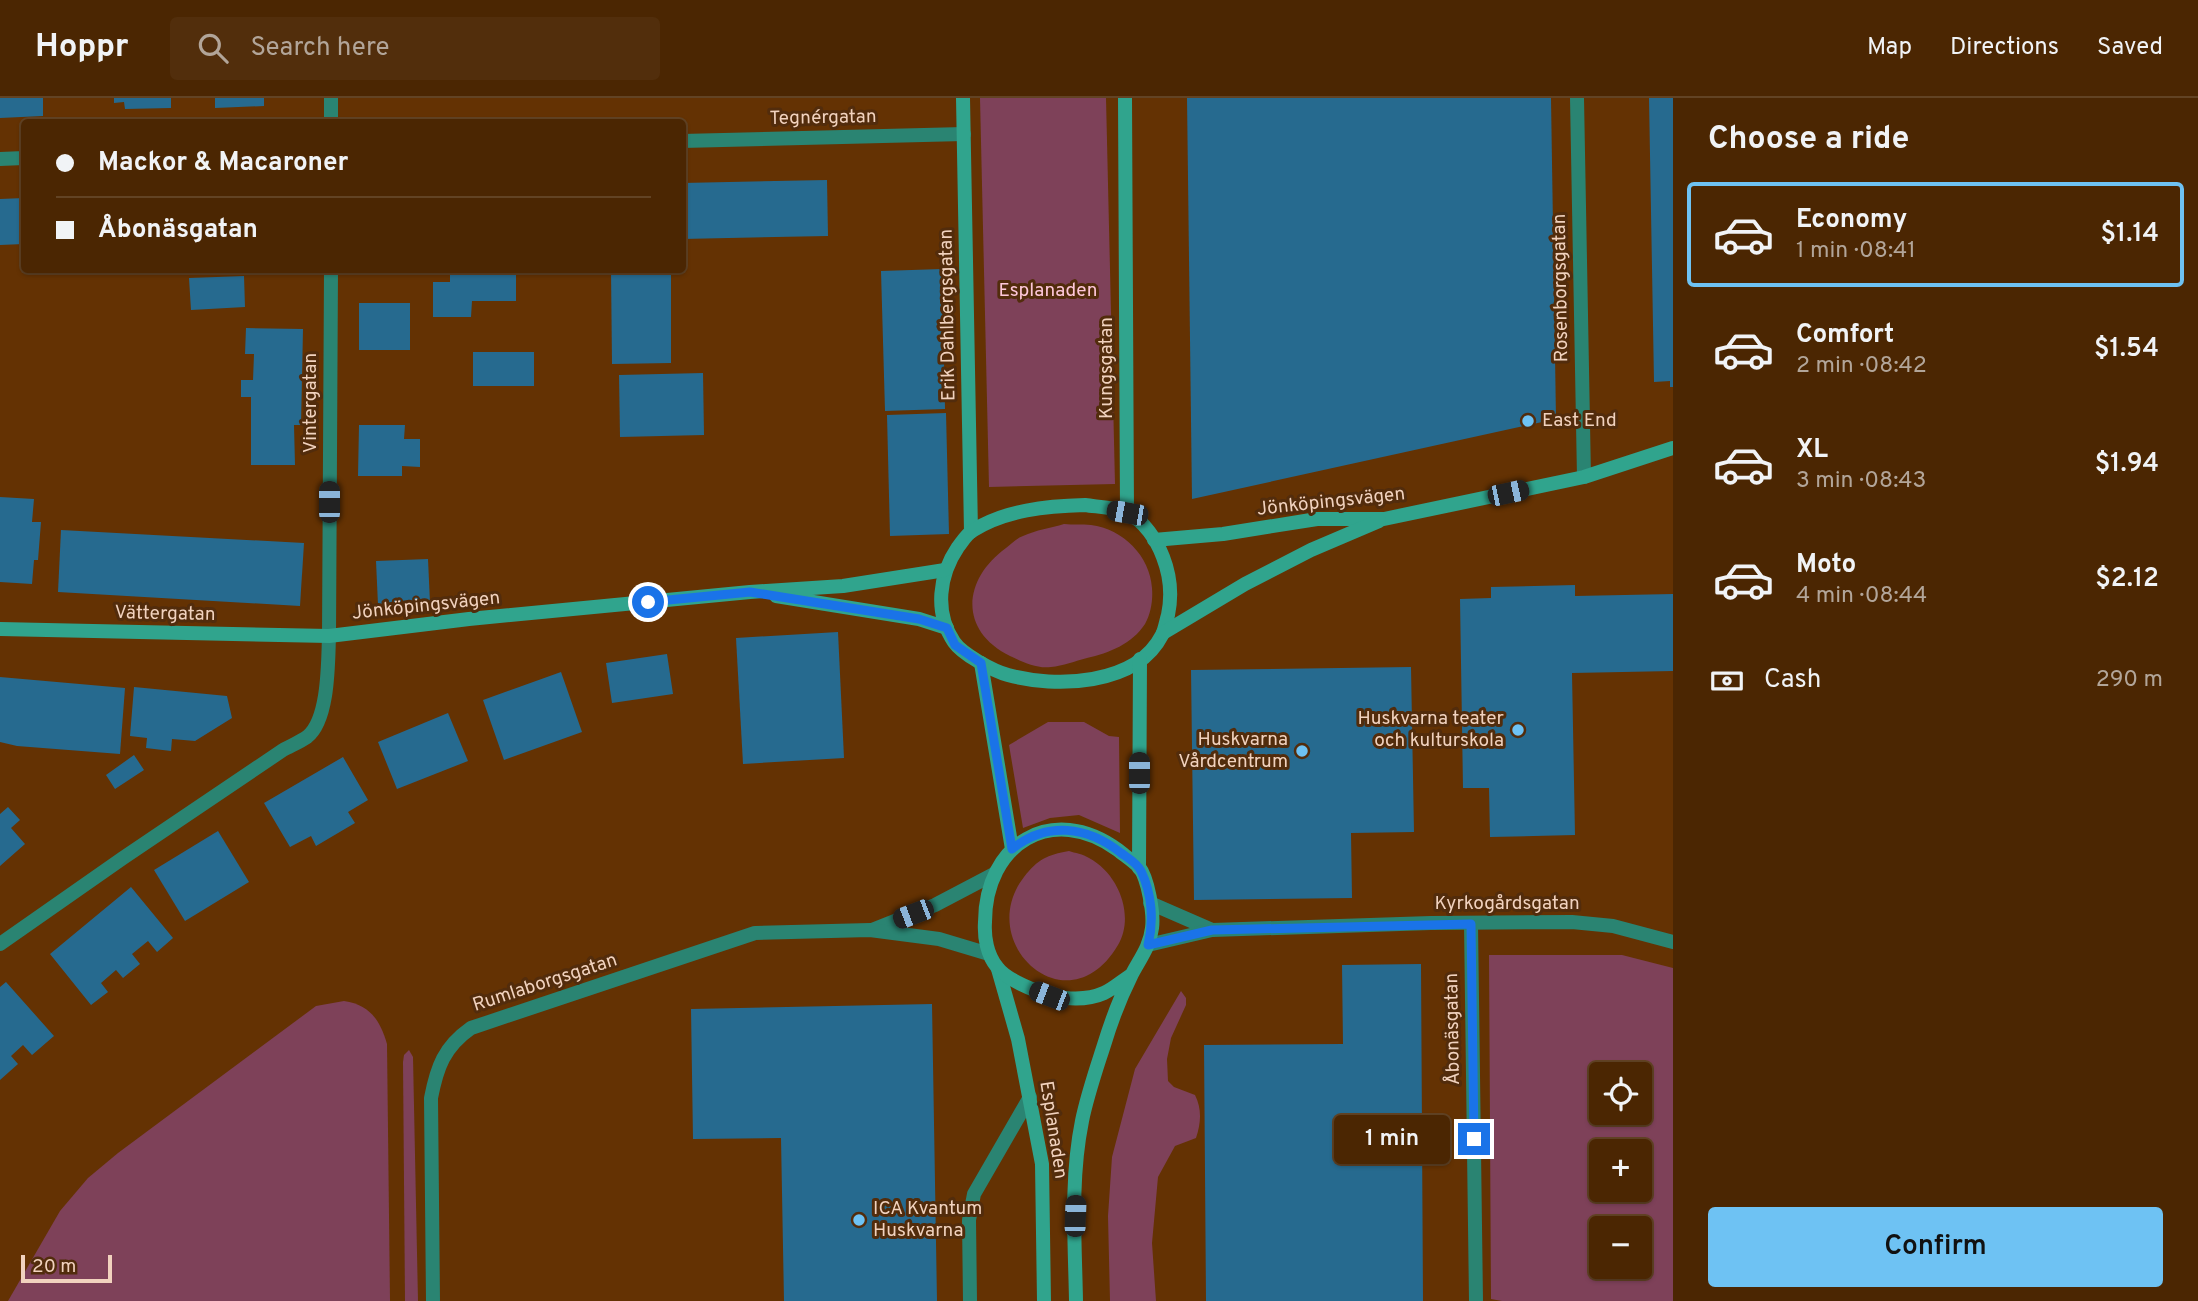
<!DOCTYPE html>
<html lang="en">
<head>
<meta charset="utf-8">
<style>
	:root { --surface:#4b2602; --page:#522e0c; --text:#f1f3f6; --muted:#b2a599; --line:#624324; --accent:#6ec2f3 }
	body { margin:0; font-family:Overpass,sans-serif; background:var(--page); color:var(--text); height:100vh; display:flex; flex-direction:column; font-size:26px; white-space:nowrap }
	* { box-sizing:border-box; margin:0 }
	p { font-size:23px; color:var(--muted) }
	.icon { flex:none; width:38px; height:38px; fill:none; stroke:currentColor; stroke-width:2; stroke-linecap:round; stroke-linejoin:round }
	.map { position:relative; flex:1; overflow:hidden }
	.sheet { display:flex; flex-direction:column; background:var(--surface); width:525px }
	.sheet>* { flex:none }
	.guide { position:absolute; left:21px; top:21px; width:665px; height:154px; border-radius:7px; box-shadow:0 2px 5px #0004,0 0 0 2px var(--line); display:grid; align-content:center; height:154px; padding:0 35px; background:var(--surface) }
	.controls { position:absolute; left:1589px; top:964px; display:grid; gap:14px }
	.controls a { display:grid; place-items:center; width:63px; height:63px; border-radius:7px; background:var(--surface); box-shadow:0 2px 5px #0004,0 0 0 2px var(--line); font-size:35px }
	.scale { position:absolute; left:21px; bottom:18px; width:91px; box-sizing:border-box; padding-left:7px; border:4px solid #f1d2be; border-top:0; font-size:19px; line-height:24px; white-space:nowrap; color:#f1d2be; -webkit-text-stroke:5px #522c0c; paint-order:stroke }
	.end { position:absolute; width:32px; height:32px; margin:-16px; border:9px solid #1a73e8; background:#fff; box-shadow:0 0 0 4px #fff }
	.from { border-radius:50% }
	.bubble { position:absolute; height:49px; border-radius:7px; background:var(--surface); box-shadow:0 2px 5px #0004,0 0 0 2px var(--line); font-size:23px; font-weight:600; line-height:49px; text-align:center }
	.car { position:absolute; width:21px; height:42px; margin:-21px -10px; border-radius:9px; box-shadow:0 0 5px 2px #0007; background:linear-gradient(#222 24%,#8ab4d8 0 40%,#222 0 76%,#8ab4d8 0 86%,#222 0) }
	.guide b { display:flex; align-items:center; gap:24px; height:66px; font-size:26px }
	.guide b+b { border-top:2px solid var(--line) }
	.guide i { width:18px; height:18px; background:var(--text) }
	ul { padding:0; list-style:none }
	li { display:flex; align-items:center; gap:21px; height:105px; margin:0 14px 10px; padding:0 21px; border:4px solid transparent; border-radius:7px }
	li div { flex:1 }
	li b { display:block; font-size:26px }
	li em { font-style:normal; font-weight:600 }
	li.active { border-color:var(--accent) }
	li>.icon { width:63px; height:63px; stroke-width:1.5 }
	h2 { padding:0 35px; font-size:32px; line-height:84px }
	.pay { display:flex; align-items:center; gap:18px; height:77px; padding:0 35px; font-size:26px }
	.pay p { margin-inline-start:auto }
	.cta { display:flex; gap:14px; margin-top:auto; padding:14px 35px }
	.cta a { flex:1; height:80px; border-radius:7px; background:var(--accent); color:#111; font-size:28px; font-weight:600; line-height:80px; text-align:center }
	header { display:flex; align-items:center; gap:42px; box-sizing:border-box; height:98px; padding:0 35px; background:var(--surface); border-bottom:2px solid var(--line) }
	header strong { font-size:33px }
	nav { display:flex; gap:38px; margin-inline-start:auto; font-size:24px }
	.search { width:490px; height:63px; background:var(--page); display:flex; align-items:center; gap:18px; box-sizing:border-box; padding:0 24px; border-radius:7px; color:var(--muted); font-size:26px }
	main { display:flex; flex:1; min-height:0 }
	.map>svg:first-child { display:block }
</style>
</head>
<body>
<header>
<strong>Hoppr</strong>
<div class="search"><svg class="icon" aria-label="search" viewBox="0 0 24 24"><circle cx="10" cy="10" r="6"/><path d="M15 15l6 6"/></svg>Search here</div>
<nav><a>Map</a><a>Directions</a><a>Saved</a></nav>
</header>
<main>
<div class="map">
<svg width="1673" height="1203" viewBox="0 0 1673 1203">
	<rect width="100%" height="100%" fill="#643203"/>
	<g fill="#7e4159" fill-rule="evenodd">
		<path d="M980,0H1106L1115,386L989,389Z"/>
		<path d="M1064,426C1073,427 1082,426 1091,427C1123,431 1150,458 1152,490C1153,502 1151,515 1145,526C1132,546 1109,555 1087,560C1075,563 1063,568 1051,569C1037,571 1023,564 1010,558C959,533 962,482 1006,450C1011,446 1017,440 1023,438C1036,432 1051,430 1064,426Z"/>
		<path d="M1048,624H1084L1109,638L1119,639L1120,735L1079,717L1050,720L1023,730L1009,647Z"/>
		<path d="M1069,753C1075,755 1083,756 1089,760C1119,776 1135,818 1118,847C1068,932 973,845 1024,779C1038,761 1047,757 1069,753Z"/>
		<path d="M1489,857H1622L1673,870V1203H1502L1491,1201ZM1601,976H1640V1015H1601ZM1601,1054H1640V1092H1601ZM1640,1130V1169H1601V1130Z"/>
		<path d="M1181,893L1186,900V907L1171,940L1167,961L1168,983L1174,989L1195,997C1202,1011 1201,1025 1196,1040L1175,1048L1158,1079L1152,1145L1156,1203H1110L1108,1118L1112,1059L1135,971Z"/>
		<path d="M344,903C370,907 380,922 387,946L390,1203H8L60,1113L88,1080L118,1055L316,908Z"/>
		<path d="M409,952L413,959L418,1203H405L403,964L404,957Z"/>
	</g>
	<g fill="#266a8f">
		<path d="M0,0H43V18L0,20Z"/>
		<path d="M114,0H171V10L125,11L124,4L114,5Z"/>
		<path d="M215,0H264V8L215,10Z"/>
		<path d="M1187,0H1551L1556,321L1192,401Z"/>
		<path d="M1649,0H1673V289H1670V283L1654,284Z"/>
		<path d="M827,82L828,138L682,141V85Z"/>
		<path d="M24,100V146L0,147V101Z"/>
		<path d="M942,171L945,311L885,313L881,173Z"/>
		<path d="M450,172H516V203H472L471,219H433V184H450Z"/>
		<path d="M611,172H671V265L612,266Z"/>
		<path d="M244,178L245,209L191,212L189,180Z"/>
		<rect x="359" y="205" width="51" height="47"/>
		<path d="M246,230L303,231L301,327H294L295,367H251V299H241V282H253L254,256H245Z"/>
		<rect x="473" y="254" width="61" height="34"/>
		<path d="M703,275L704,337L620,339L619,277Z"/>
		<path d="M946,315L949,436L890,438L887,317Z"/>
		<path d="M359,327H405L404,341H420V369L402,368V378H358Z"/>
		<path d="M0,399L34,401L32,424H41L38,462H34L32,486L0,484Z"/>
		<path d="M61,432L304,445L300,508L58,494Z"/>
		<path d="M428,461L430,505L378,507L376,463Z"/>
		<path d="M1575,487V498L1673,496V573L1572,575L1575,737L1490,739L1489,690H1463L1460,501L1491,500V489Z"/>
		<path d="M838,534L844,660L743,666L736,540Z"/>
		<path d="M667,556L673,596L612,605L606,565Z"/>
		<path d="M1411,569L1414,734L1351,735L1352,800L1194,802L1191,572Z"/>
		<path d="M561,574L582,634L504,662L483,602Z"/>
		<path d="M0,579L125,590L120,656L17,648L0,644Z"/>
		<path d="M134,589L227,598L232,620L195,643L172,641L171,653L146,650L147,640L130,638Z"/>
		<path d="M448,615L468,663L397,691L378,644Z"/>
		<path d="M134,657L144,672L115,691L106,677Z"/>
		<path d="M343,659L368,702L348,714L355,725L316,748L311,738L290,749L264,705Z"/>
		<path d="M8,709L20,722L11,730L25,746L0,768V716Z"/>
		<path d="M218,733L249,784L185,823L154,772Z"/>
		<path d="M131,789L173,840L157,854L148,843L132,856L140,866L123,880L116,872L101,885L108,894L91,907L50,856Z"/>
		<path d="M1421,866L1423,1203H1206L1204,947L1343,946L1342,867Z"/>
		<path d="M6,884L54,938L32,957L23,947L11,958L18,966L0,982V889Z"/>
		<path d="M932,906L937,1203H784L781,1040L693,1041L691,911Z"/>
	</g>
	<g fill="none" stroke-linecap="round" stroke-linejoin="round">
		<g stroke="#2a8472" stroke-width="14">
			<path d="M1471,826L1476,1203"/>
			<path d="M970,1203L969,1122L974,1096L1030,999"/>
		</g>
		<g stroke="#2a8472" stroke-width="14">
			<path d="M331,0V24"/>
			<path d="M1577,0L1584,379"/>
			<path d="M682,43L964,36"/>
			<path d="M0,61L24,60"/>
			<path d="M1150,805L1212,832"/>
			<path d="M872,832L935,807L994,776"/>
			<path d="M0,846L123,760L283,652C290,648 300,644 307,639C329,622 328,564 329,538L331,172"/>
			<path d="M1148,847L1212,832L1431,825L1572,824L1613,828L1673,844"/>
			<path d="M433,1203L431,1000C437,969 444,949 471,930L755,835L870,832L939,841L989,856"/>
		</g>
		<g stroke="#30a48d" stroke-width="14">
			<path d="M963,0L971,434"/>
			<path d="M1125,0L1127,415"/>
			<path d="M1085,407C1098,409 1115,409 1127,415C1144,422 1157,443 1163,459C1170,477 1172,498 1168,517C1166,523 1165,531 1162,537C1136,588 1055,590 1008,577C993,573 962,556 954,544C934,514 939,477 958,449C962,444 966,437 972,433C1005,412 1047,408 1085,407Z"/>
			<path d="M1154,442L1223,436L1317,421H1384L1584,379L1673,350"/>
			<path d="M776,498L919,521L947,530"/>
			<path d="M0,531L329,538L469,521L750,494L843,488L945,472"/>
			<path d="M1163,535L1245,486L1311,452L1379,423"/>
			<path d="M981,565L1012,751"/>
			<path d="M1139,770L1140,561"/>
			<path d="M998,871L1018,941L1042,1066L1044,1203"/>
			<path d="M1076,1203C1075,1144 1070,1082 1082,1023C1087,998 1096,972 1104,947C1111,924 1120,900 1131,878C1139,862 1150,849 1152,830C1154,816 1148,780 1139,769C1133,763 1124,757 1118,752C1052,704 985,746 985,824C984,839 987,857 997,869C1005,880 1024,888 1037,893C1057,901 1084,904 1104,895C1113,891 1122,883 1131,877"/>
		</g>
	</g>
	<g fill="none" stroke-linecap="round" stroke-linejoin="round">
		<path stroke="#1a73e8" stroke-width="9" d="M648,504L750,494L919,521L947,530L955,547L981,565L1012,751C1047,723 1087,728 1121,755C1128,760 1137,765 1141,773C1152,796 1154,823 1148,847L1212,832L1471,826L1474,1041"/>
	</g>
	<g fill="#6ec2f3" stroke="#522c0c" stroke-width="2.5">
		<circle cx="1528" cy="323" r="7"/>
		<circle cx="1518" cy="632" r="7"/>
		<circle cx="1302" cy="653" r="7"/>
		<circle cx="859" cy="1122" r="7"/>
	</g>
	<g text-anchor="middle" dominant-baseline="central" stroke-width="6" stroke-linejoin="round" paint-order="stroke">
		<g font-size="19" fill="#f1d2be" stroke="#522c0c">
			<text transform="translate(823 20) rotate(-1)">Tegnérgatan</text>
			<text transform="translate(1561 190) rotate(-91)">Rosenborgsgatan</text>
			<text transform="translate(948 217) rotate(-91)">Erik Dahlbergsgatan</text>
			<text transform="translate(1107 270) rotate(-90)">Kungsgatan</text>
			<text transform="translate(311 305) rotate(-90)">Vintergatan</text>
			<text transform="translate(1331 404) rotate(-6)">Jönköpingsvägen</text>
			<text transform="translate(426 508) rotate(-6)">Jönköpingsvägen</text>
			<text transform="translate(165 516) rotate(1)">Vättergatan</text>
			<text x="1507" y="806">Kyrkogårdsgatan</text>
			<text transform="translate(545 885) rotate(-18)">Rumlaborgsgatan</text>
			<text transform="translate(1453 931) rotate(-91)">Åbonäsgatan</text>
			<text transform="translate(1053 1032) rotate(81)">Esplanaden</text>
		</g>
		<g font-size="19" fill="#fec7da" stroke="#522c0c">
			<text x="1048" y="193">Esplanaden</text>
		</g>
		<g font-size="19" fill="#f1d2be" stroke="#522c0c" text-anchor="start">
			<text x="1542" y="323">East End</text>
			<text x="1504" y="621" text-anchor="end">Huskvarna teater<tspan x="1504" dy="22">och kulturskola</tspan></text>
			<text x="1288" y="642" text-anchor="end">Huskvarna<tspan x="1288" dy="22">Vårdcentrum</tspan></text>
			<text x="873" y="1111">ICA Kvantum<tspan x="873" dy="22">Huskvarna</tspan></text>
		</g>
	</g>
</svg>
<div class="controls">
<a><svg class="icon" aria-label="locate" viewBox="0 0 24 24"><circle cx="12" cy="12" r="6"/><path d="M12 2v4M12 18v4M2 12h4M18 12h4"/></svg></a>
<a>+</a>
<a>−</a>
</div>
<div class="scale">20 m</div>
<i class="end from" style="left:648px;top:504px"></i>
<i class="end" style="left:1474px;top:1041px"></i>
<div class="bubble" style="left:1334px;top:1017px;width:116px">1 min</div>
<i class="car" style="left:1508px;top:395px;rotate:78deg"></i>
<i class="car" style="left:329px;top:404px;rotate:0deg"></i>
<i class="car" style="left:1127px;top:415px;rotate:280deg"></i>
<i class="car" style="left:1139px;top:675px;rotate:0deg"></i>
<i class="car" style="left:913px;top:816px;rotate:249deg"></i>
<i class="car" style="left:1049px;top:898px;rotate:291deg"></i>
<i class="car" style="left:1075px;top:1118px;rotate:2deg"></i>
<div class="guide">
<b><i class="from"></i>Mackor &amp; Macaroner</b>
<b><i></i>Åbonäsgatan</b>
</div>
</div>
<section class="sheet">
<h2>Choose a ride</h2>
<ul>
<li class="active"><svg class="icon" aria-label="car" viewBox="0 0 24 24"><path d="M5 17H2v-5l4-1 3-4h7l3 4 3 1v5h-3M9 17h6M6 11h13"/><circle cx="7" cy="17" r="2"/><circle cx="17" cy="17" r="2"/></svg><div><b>Economy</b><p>1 min · 08:41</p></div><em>$1.14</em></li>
<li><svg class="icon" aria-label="car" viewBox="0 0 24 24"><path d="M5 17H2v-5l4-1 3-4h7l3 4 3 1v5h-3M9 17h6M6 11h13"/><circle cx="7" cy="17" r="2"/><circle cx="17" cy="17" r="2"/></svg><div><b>Comfort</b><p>2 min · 08:42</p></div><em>$1.54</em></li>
<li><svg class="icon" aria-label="car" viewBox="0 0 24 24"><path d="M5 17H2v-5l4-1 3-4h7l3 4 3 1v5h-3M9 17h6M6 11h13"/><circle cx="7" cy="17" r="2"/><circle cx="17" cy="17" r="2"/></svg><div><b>XL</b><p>3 min · 08:43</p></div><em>$1.94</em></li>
<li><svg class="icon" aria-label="car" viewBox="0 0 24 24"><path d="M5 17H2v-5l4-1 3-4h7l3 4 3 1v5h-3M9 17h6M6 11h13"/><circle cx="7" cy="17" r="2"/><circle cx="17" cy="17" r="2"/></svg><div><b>Moto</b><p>4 min · 08:44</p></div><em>$2.12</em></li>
</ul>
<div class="pay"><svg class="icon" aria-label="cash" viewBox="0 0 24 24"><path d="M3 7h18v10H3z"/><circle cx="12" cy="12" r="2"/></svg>Cash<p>290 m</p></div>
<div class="cta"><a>Confirm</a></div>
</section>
</main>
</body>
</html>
